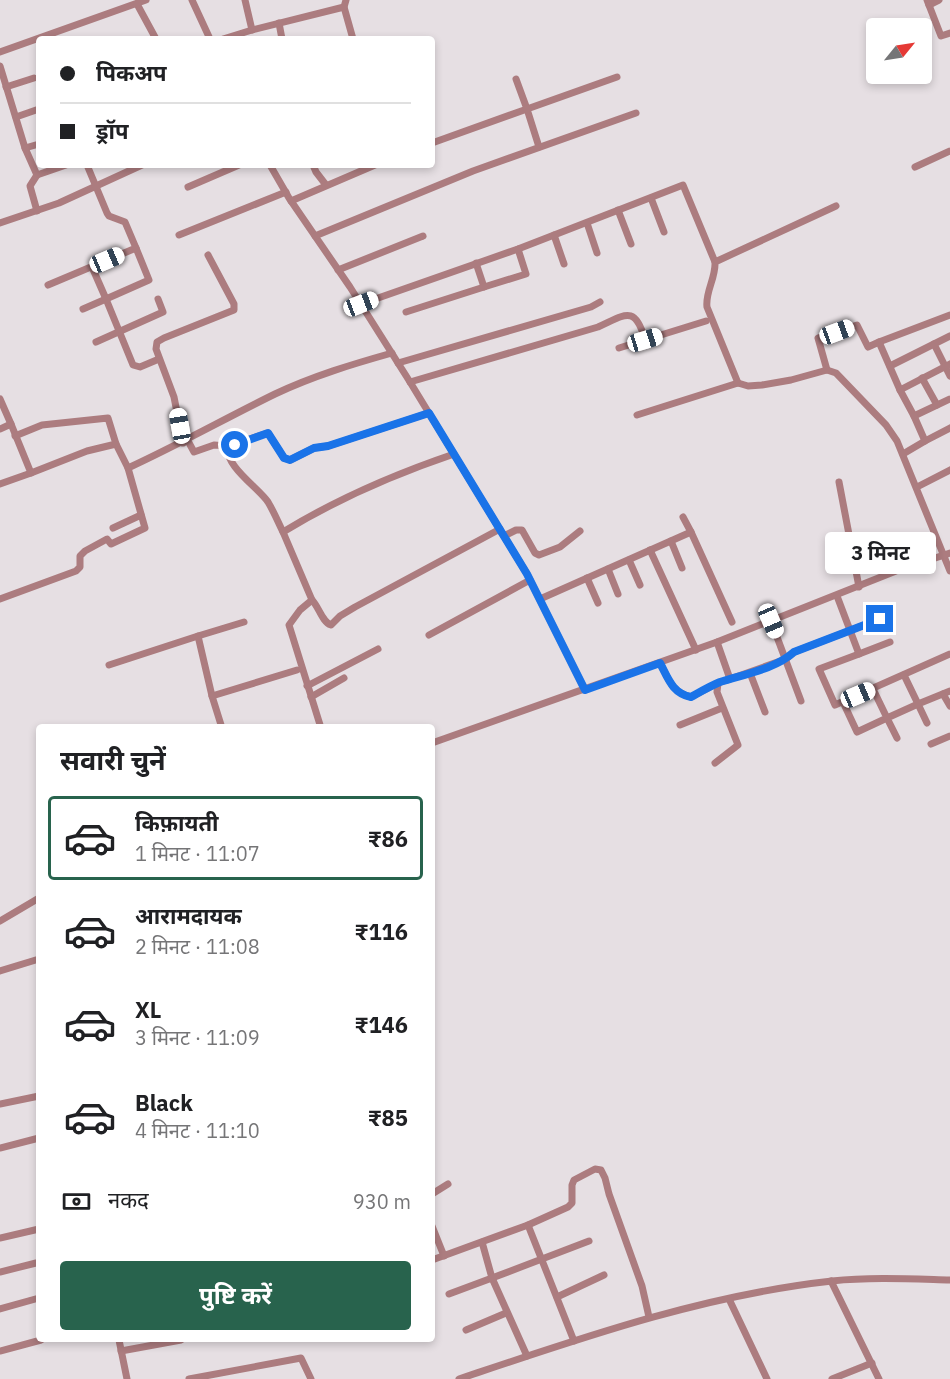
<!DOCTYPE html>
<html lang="hi">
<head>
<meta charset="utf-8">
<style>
	:root { --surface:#fff; --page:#f2f2f2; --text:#202124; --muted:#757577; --line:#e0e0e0; --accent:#28634d }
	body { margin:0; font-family:"IBM Plex Sans","Noto Sans Devanagari",sans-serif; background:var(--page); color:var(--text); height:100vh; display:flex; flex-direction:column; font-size:22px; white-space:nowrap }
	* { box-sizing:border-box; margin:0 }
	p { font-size:20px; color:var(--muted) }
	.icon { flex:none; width:33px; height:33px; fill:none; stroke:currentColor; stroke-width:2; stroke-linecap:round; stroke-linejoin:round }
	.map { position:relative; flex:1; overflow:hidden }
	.details { position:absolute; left:36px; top:724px; width:399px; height:618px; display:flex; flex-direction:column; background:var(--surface); border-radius:6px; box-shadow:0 3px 9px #0003 }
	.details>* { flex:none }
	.top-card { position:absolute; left:36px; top:36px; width:399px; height:132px; border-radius:6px; box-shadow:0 3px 9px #0003; display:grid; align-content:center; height:132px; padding:0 24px; background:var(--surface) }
	.needle { width:39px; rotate:60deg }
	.controls { position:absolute; left:866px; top:18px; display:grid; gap:12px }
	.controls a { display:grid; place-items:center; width:66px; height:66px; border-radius:6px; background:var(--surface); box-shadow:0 3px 9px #0003; font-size:30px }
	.end { position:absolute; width:27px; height:27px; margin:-14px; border:8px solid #1a73e8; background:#fff; box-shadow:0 0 0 3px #fff }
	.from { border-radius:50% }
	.bubble { position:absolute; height:42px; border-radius:6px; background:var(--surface); box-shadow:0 3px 9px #0003; font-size:20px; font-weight:700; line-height:42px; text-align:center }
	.car { position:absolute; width:18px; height:36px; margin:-18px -9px; border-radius:8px; box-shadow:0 0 4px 2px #0007; background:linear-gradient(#fff 24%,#345 0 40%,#fff 0 76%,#345 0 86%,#fff 0) }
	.top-card b { display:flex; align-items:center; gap:21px; height:57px; font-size:22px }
	.top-card b+b { border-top:2px solid var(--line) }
	.top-card i { width:15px; height:15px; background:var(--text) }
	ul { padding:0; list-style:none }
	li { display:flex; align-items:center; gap:18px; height:84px; margin:0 12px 9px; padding:0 12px; border:3px solid transparent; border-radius:6px }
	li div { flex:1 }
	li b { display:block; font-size:22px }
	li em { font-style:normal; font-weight:700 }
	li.selected { border-color:var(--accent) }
	li>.icon { width:54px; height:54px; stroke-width:1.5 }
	h2 { padding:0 24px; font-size:27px; line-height:72px }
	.pay { display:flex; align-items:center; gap:15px; height:66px; padding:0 24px; font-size:22px }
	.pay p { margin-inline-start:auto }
	.primary-button { display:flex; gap:12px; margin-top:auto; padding:12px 24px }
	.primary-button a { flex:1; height:69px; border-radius:6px; background:var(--accent); color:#fff; font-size:24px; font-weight:700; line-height:69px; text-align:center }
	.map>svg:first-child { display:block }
</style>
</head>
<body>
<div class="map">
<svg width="950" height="1379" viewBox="0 0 950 1379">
	<rect width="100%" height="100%" fill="#e6dfe3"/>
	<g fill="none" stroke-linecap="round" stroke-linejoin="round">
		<g stroke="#ac7c7f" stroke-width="7">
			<path d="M192,0L210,39"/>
			<path d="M927,0L941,36L950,33"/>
			<path d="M137,4L156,39"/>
			<path d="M929,5L939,0"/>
			<path d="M344,7L353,39"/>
			<path d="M279,23L282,39"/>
			<path d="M252,30L344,7L346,0"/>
			<path d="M223,39L252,30L245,0"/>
			<path d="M0,52L146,0"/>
			<path d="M0,66L25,148L37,175L66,165"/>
			<path d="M6,87L34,78"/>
			<path d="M16,117L39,109"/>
			<path d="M432,143L527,109L516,79"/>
			<path d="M539,147L527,109L617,77"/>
			<path d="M25,148L39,144"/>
			<path d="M270,165L289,198L350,287L410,382L527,574L585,690"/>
			<path d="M313,165L316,172L326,185"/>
			<path d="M915,167L950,151"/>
			<path d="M37,175L30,186L37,211"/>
			<path d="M188,187L239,165"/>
			<path d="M651,198L664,232"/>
			<path d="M291,201L375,165"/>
			<path d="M618,210L631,244"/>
			<path d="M0,223L59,203L142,165"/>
			<path d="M587,223L597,253"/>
			<path d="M179,235L286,192"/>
			<path d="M554,235L564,264"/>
			<path d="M315,236L473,171L636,113"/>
			<path d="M476,263L484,287L526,274L518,249"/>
			<path d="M92,267L106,299L149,280L136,248"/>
			<path d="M338,270L423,236"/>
			<path d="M48,285L136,248L125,222L109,216L107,213L87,165"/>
			<path d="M361,304L518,249L683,185L715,262"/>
			<path d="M83,309L106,299L133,365L140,367L159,359"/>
			<path d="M406,312L484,287"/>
			<path d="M96,342L163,312L158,299"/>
			<path d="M879,342L950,315"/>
			<path d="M934,344L950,376"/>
			<path d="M619,348L706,321"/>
			<path d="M398,363L591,307L600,302"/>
			<path d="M890,366L950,336"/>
			<path d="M827,370L818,338L857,325L868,347L879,342L900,390L950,364"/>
			<path d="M922,378L937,405"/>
			<path d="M410,382L598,327C625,315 635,304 645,340"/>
			<path d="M738,383L707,307C705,292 716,278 715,262L836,206"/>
			<path d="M900,390L914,416L950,399"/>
			<path d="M0,399L11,424"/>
			<path d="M637,415L738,383L748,386L762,385L791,380L827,370L836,373L886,425L897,441L950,571"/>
			<path d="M914,416L925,441L950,428"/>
			<path d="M0,429L11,424L31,473L0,484"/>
			<path d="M15,436L42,425L108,418L116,444L87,451L31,473"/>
			<path d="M188,441L194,452L214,445L228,446C224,466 259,488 268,502C274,512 278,522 283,532"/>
			<path d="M183,443L174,397L156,349L157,342L164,338L234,310V304L208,255"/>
			<path d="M116,444L128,468"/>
			<path d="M228,446L268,433L284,458L290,460L314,448L328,446L429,413"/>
			<path d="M903,454L925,441"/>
			<path d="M839,482L859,587"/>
			<path d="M917,487L950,470"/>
			<path d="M683,517L691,532"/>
			<path d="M113,528L141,515"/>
			<path d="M504,536L516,530H522L535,553L539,555L560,547L580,531"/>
			<path d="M671,541L682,568"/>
			<path d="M650,550L696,650"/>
			<path d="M629,560L640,585"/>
			<path d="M608,569L618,594"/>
			<path d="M587,578L598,603"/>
			<path d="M837,596L859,654L890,642"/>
			<path d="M0,599L76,571L80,567V556L85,551L107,539L111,544L145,528L128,468C178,445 226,418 275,394C313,376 353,364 392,353"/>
			<path d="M540,599L691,532L732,622"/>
			<path d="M312,600C319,607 322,622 331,625L340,616L355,607L500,529"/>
			<path d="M771,621L801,701"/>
			<path d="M429,635L530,580"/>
			<path d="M198,636L244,622"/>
			<path d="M859,654L819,669L835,705L950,654"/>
			<path d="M660,663C668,678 672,693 691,697L718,683L730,679L717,642"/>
			<path d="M109,665L198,636L212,696L222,728"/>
			<path d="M750,673L765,712"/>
			<path d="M730,679L786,659L794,652L880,619"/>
			<path d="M307,686L378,649"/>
			<path d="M943,694L950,706"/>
			<path d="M212,696L297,670"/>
			<path d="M311,697L344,678"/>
			<path d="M843,702L857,732L887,718L873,689"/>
			<path d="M927,723L918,704L950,691"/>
			<path d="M680,725L722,708"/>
			<path d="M321,728L289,625L300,610L312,600L283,532C337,499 395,474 454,454"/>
			<path d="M897,738L887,718L918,704L904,675"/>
			<path d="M432,743L717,642L896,571L950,553"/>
			<path d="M931,744L950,736"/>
			<path d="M715,763L738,745L717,692L718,683"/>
			<path d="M0,921L39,898"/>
			<path d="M0,971L39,959"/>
			<path d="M0,1104L39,1096"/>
			<path d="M0,1148L39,1138"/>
			<path d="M432,1194L448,1184"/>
			<path d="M528,1225L568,1207L572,1203V1185L574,1180L595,1169L601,1170L605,1178L609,1194L642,1286L649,1317"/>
			<path d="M432,1226L444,1256"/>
			<path d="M0,1238L39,1229"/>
			<path d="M432,1260L528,1225L574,1341"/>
			<path d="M0,1272L36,1263"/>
			<path d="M831,1281L879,1379"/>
			<path d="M449,1294L492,1278L482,1242"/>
			<path d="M557,1297L604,1275"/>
			<path d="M729,1299L767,1379"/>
			<path d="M0,1309L39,1298"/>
			<path d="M466,1330L506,1313"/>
			<path d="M119,1340L127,1379"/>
			<path d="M0,1351L41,1340"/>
			<path d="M121,1351L181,1340"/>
			<path d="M527,1356L492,1278L589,1241"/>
			<path d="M189,1379L301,1358L311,1379"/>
			<path d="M459,1379C581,1338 704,1295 832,1281C871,1277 911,1279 950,1280"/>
			<path d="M832,1379L872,1363"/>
		</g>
	</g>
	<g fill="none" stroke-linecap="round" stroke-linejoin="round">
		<path stroke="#1a73e8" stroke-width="8" d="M235,445L268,433L284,458L290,460L314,448L328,446L429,413L527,574L585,690L660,663C668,678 672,693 691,697C700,692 710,686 720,682C745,674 775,669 794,652L880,619"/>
	</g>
</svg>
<div class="controls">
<a><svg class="needle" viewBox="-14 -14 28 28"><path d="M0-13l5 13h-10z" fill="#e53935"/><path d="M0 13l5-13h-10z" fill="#757577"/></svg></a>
</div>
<i class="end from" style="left:235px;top:445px"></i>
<i class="end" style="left:880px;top:619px"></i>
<div class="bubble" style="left:825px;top:532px;width:111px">3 मिनट</div>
<i class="car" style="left:107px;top:260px;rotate:67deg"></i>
<i class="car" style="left:361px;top:304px;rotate:69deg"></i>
<i class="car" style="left:837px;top:332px;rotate:70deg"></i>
<i class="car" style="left:645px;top:340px;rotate:73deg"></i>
<i class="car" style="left:180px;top:426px;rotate:350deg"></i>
<i class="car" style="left:771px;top:621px;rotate:157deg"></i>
<i class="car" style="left:858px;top:695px;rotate:67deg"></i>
<div class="top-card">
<b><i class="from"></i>पिकअप</b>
<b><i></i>ड्रॉप</b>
</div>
<section class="details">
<h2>सवारी चुनें</h2>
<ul>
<li class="selected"><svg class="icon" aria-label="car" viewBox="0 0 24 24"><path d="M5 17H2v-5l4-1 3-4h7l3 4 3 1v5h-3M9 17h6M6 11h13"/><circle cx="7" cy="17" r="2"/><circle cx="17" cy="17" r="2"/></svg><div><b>किफ़ायती</b><p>1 मिनट · 11:07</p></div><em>₹86</em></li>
<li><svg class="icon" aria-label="car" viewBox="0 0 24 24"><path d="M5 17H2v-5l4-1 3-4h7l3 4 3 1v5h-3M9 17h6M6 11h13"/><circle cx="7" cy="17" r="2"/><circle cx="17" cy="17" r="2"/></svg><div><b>आरामदायक</b><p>2 मिनट · 11:08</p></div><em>₹116</em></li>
<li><svg class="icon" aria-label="car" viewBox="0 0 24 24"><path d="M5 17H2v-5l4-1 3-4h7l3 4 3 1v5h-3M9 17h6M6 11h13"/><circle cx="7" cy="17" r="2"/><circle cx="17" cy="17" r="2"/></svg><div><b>XL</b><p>3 मिनट · 11:09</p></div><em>₹146</em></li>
<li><svg class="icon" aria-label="car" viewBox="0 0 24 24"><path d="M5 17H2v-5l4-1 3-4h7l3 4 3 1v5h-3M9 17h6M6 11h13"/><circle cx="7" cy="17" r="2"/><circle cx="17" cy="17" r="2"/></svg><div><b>Black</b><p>4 मिनट · 11:10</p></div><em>₹85</em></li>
</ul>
<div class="pay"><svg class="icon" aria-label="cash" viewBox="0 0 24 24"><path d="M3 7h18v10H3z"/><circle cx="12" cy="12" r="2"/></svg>नकद<p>930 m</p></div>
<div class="primary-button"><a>पुष्टि करें</a></div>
</section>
</div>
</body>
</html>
